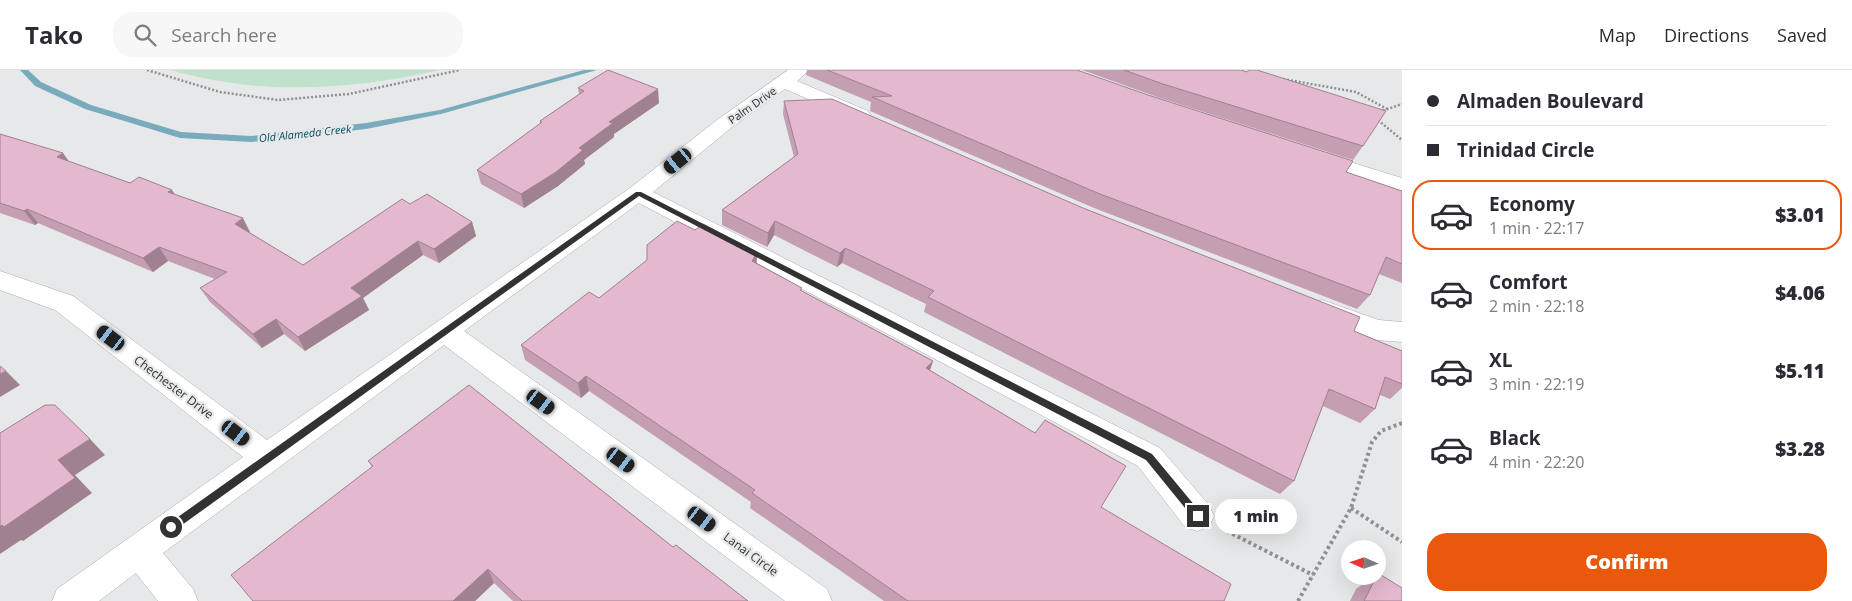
<!DOCTYPE html>
<html lang="en">
<head>
<meta charset="utf-8">
<style>
	:root { --surface:#fff; --page:#f7f7f7; --text:#2b2b33; --muted:#7c7c81; --line:#e1e1e2; --accent:#ea580c }
	body { margin:0; font-family:"Open Sans",sans-serif; background:var(--page); color:var(--text); height:100vh; display:flex; flex-direction:column; font-size:19px; white-space:nowrap }
	* { box-sizing:border-box; margin:0 }
	p { font-size:16px; color:var(--muted) }
	.icon { flex:none; width:28px; height:28px; fill:none; stroke:currentColor; stroke-width:2; stroke-linecap:round; stroke-linejoin:round }
	.map { position:relative; flex:1; overflow:hidden }
	.panel { display:flex; flex-direction:column; background:var(--surface); width:450px }
	.panel>* { flex:none }
	.top-card { display:grid; align-content:center; height:110px; padding:0 25px; background:var(--surface) }
	.needle { width:32px; rotate:273deg }
	.fabs { position:absolute; left:1341px; top:470px; display:grid; gap:10px }
	.fabs a { display:grid; place-items:center; width:45px; height:45px; border-radius:50%; background:var(--surface); box-shadow:0 5px 20px #0002; font-size:25px }
	.end { position:absolute; width:22px; height:22px; margin:-11px; border:6px solid #323233; background:#fff; box-shadow:0 0 0 2px #fff }
	.from { border-radius:50% }
	.bubble { position:absolute; height:35px; border-radius:18px; background:var(--surface); box-shadow:0 5px 20px #0002; font-size:16px; font-weight:800; line-height:35px; text-align:center }
	.car { position:absolute; width:15px; height:30px; margin:-15px -8px; border-radius:6px; box-shadow:0 0 4px 1px #0007; background:linear-gradient(#222 24%,#8ab4d8 0 40%,#222 0 76%,#8ab4d8 0 86%,#222 0) }
	.top-card b { display:flex; align-items:center; gap:18px; height:48px; font-size:19px }
	.top-card b+b { border-top:1px solid var(--line) }
	.top-card i { width:12px; height:12px; background:var(--text) }
	ul { padding:0; list-style:none }
	li { display:flex; align-items:center; gap:15px; height:70px; margin:0 10px 8px; padding:0 15px; border:2px solid transparent; border-radius:20px }
	li div { flex:1 }
	li b { display:block; font-size:19px }
	li em { font-style:normal; font-weight:800 }
	li.current { border-color:var(--accent) }
	li>.icon { width:45px; height:45px; stroke-width:1.5 }
	.primary-button { display:flex; gap:10px; margin-top:auto; padding:10px 25px }
	.primary-button a { flex:1; height:58px; border-radius:20px; background:var(--accent); color:#fff; font-size:20px; font-weight:800; line-height:58px; text-align:center }
	header { display:flex; align-items:center; gap:30px; box-sizing:border-box; height:70px; padding:0 25px; background:var(--surface); border-bottom:1px solid var(--line) }
	header strong { font-size:24px }
	nav { display:flex; gap:28px; margin-inline-start:auto; font-size:18px }
	.search { width:350px; height:45px; background:var(--page); display:flex; align-items:center; gap:12px; box-sizing:border-box; padding:0 18px; border-radius:20px; color:var(--muted); font-size:19px }
	main { display:flex; flex:1; min-height:0 }
	.map>svg:first-child { display:block }
</style>
</head>
<body>
<header>
<strong>Tako</strong>
<div class="search"><svg class="icon" aria-label="search" viewBox="0 0 24 24"><circle cx="10" cy="10" r="6"/><path d="M15 15l6 6"/></svg>Search here</div>
<nav><a>Map</a><a>Directions</a><a>Saved</a></nav>
</header>
<main>
<div class="map">
<svg width="1402" height="531" viewBox="0 0 1402 531">
	<rect width="100%" height="100%" fill="#e6e8ea"/>
	<path fill="#c0e1cb" d="M171,0H440C350,20 260,26 171,0Z"/>
	<g fill="none" stroke-linecap="round" stroke-linejoin="round">
		<path fill="#7aabbd" fill-rule="evenodd" d="M20,0H28L41,12L91,35L181,62L251,66L366,53L440,40L584,0H597L441,44L366,59L251,72L180,68L85,39L35,16Z"/>
		<defs>
			<g id="minor">
				<path d="M788,0H809L797,11L868,41L871,45L868,49L861,51L854,49L785,19L731,58L653,122L1160,378L1209,435L1214,446L1209,457L1197,461L1185,457L1138,396L639,133L464,261L827,519L832,531H785L444,275L163,483L193,519L198,531H158L136,503L99,531H52L57,519L243,387L55,240L0,220V201L73,226L267,370L630,118L717,50Z"/>
				<path d="M1314,81L1402,108V122L1306,92L1303,87L1306,82Z"/>
				<path d="M1322,230L1379,250L1402,252V272L1377,270L1313,246L1309,239L1313,232Z"/>
			</g>
		</defs>
		<use href="#minor" stroke="#a9abad" stroke-width="1"/>
		<g stroke="#8f9092" stroke-width="2.5" stroke-dasharray="2 2" stroke-linecap="butt">
			<path d="M147,0L220,22L278,30L349,24L460,0"/>
			<path d="M1283,9L1356,22L1387,39"/>
			<path d="M1379,42L1402,34"/>
			<path d="M1378,50L1402,70"/>
		</g>
		<g stroke="#8f9092" stroke-width="4" stroke-dasharray="3 3" stroke-linecap="butt">
			<path d="M1351,438L1402,472"/>
			<path d="M1227,461L1313,505"/>
			<path d="M1298,531L1351,438L1372,372L1381,361L1402,353"/>
		</g>
		<use href="#minor" fill="#fff" fill-rule="evenodd"/>
	</g>
	<g fill="#c49eb1">
		<path d="M807,0H1077L1346,102L1402,121V213L1379,204L1370,225L1357,239L1094,138L870,41L871,32L806,5Z"/>
		<path d="M1082,0H1241L1363,76L1353,90L1157,27Z"/>
		<path d="M578,18L659,33L614,64V67L584,90L585,94L558,116L524,138L481,114L477,100L540,54V51L579,24Z"/>
		<path d="M784,31L1402,281V318L1390,329L1380,325L1375,339L1360,353L1323,336L1294,411L1280,424L924,242L926,234L842,193L837,197L774,165L767,177L722,155V140L794,87L783,44Z"/>
		<path d="M0,64L68,91L130,113L175,125L250,162V163L303,195L410,134L472,152L476,166L439,193L423,185L363,228L369,240L305,281L284,264L262,278L210,232L200,218L215,209L168,191L153,202L38,153L35,155L0,143Z"/>
		<path d="M695,160L757,182V193L802,218L801,221L933,291L930,300L1101,437L1224,531H884L750,438L751,432L589,321L581,328L525,290L521,275L599,228Z"/>
		<path d="M368,391L673,477L748,531H513L494,513L475,531H253L372,397Z"/>
		<path d="M1378,503L1402,531H1350L1356,519L1374,506H1378Z"/>
	</g>
	<g fill="#a08190">
		<path d="M658,19L659,33L614,64V67L584,90L585,94L558,116L524,138L521,124L579,78L609,52Z"/>
		<path d="M63,83L73,97L57,87Z"/>
		<path d="M172,120L181,134L168,122Z"/>
		<path d="M27,139L38,153L35,155L24,141Z"/>
		<path d="M243,148L250,162L243,168L235,154Z"/>
		<path d="M775,151L774,165L767,177L768,163Z"/>
		<path d="M472,152L476,166L439,193L434,179Z"/>
		<path d="M418,171L423,185L363,228L369,240L305,281L298,267L351,218Z"/>
		<path d="M159,177L168,191L153,202L143,188Z"/>
		<path d="M845,178L842,193L837,197L840,183Z"/>
		<path d="M757,182L756,197L752,191Z"/>
		<path d="M276,249L284,264L262,278L253,264Z"/>
		<path d="M933,291L928,306L926,298Z"/>
		<path d="M6,301L20,315L0,327V304Z"/>
		<path d="M586,306L589,321L581,328L578,313Z"/>
		<path d="M90,369L105,385L75,405L92,423L23,471L21,470L0,484V456L58,390Z"/>
		<path d="M488,499L494,513L475,531H453Z"/>
	</g>
	<g fill="#e4b8ce" stroke="#a08190">
		<path d="M608,0L658,19L609,52L613,53L579,78L583,80L556,102L521,124L477,100L542,52L540,51L584,21L578,18Z"/>
		<path d="M827,0H1077L1148,25L1353,91L1346,102L1402,121V194L1386,187L1370,225L1100,124L872,27L892,26Z"/>
		<path d="M1124,0H1241L1247,2L1249,0H1257L1386,41L1363,76L1163,14Z"/>
		<path d="M832,29L1083,138L1360,247L1354,261L1402,281V314L1385,307L1375,339L1329,319L1294,411L928,227L934,221L845,178L840,183L775,151L768,163L722,140L798,84L784,31Z"/>
		<path d="M0,64L63,83L57,87L130,113L139,107L172,120L168,122L243,148L235,154L303,195L402,129L410,134L427,124L472,152L434,179L418,171L351,218L362,226L298,267L276,249L253,264L200,218L227,202L159,177L143,188L27,139L24,141L0,133Z"/>
		<path d="M677,151L695,160L703,154L757,182L752,191L802,218L800,220L933,291L926,298L1035,363L1045,350L1126,396L1101,437L1231,514L1224,531H908L752,423L755,420L586,306L578,313L521,275L589,222L599,228L647,190V175Z"/>
		<path d="M0,296L6,301L0,304Z"/>
		<path d="M469,315L673,477L676,475L748,531H522L488,499L453,531H253L231,505L373,396L368,391Z"/>
		<path d="M45,335H55L90,369L58,390L75,408L4,457L2,455L0,456V363Z"/>
		<path d="M1378,503L1402,518V531H1364Z"/>
	</g>
	<path fill="#323233" d="M636,122H641L1152,384L1201,443V449H1194L1146,390L639,126L175,460H168V454Z"/>
	<g text-anchor="middle" dominant-baseline="central" stroke-width="4.5" stroke-linejoin="round" paint-order="stroke">
		<g font-size="11" fill="#323233" stroke="#e6e8ea">
			<text transform="translate(752 35) rotate(-35)">Palm Drive</text>
		</g>
		<g font-size="11" font-style="italic" fill="#074d61" stroke="#e6e8ea">
			<text transform="translate(305 63) rotate(-6)">Old Alameda Creek</text>
		</g>
		<g font-size="12" fill="#323233" stroke="#e6e8ea">
			<text transform="translate(174 317) rotate(37)">Chechester Drive</text>
			<text transform="translate(751 484) rotate(36)">Lanai Circle</text>
		</g>
	</g>
</svg>
<div class="fabs">
<a><svg class="needle" viewBox="-14 -14 28 28"><path d="M0-13l5 13h-10z" fill="#e53935"/><path d="M0 13l5-13h-10z" fill="#7c7c81"/></svg></a>
</div>
<i class="end from" style="left:171px;top:457px"></i>
<i class="end" style="left:1198px;top:446px"></i>
<div class="bubble" style="left:1215px;top:429px;width:82px">1 min</div>
<i class="car" style="left:678px;top:91px;rotate:231deg"></i>
<i class="car" style="left:111px;top:268px;rotate:307deg"></i>
<i class="car" style="left:541px;top:332px;rotate:126deg"></i>
<i class="car" style="left:236px;top:363px;rotate:127deg"></i>
<i class="car" style="left:621px;top:390px;rotate:126deg"></i>
<i class="car" style="left:702px;top:449px;rotate:126deg"></i>
</div>
<section class="panel">
<div class="top-card">
<b><i class="from"></i>Almaden Boulevard</b>
<b><i></i>Trinidad Circle</b>
</div>
<ul>
<li class="current"><svg class="icon" aria-label="car" viewBox="0 0 24 24"><path d="M5 17H2v-5l4-1 3-4h7l3 4 3 1v5h-3M9 17h6M6 11h13"/><circle cx="7" cy="17" r="2"/><circle cx="17" cy="17" r="2"/></svg><div><b>Economy</b><p>1 min · 22:17</p></div><em>$3.01</em></li>
<li><svg class="icon" aria-label="car" viewBox="0 0 24 24"><path d="M5 17H2v-5l4-1 3-4h7l3 4 3 1v5h-3M9 17h6M6 11h13"/><circle cx="7" cy="17" r="2"/><circle cx="17" cy="17" r="2"/></svg><div><b>Comfort</b><p>2 min · 22:18</p></div><em>$4.06</em></li>
<li><svg class="icon" aria-label="car" viewBox="0 0 24 24"><path d="M5 17H2v-5l4-1 3-4h7l3 4 3 1v5h-3M9 17h6M6 11h13"/><circle cx="7" cy="17" r="2"/><circle cx="17" cy="17" r="2"/></svg><div><b>XL</b><p>3 min · 22:19</p></div><em>$5.11</em></li>
<li><svg class="icon" aria-label="car" viewBox="0 0 24 24"><path d="M5 17H2v-5l4-1 3-4h7l3 4 3 1v5h-3M9 17h6M6 11h13"/><circle cx="7" cy="17" r="2"/><circle cx="17" cy="17" r="2"/></svg><div><b>Black</b><p>4 min · 22:20</p></div><em>$3.28</em></li>
</ul>
<div class="primary-button"><a>Confirm</a></div>
</section>
</main>
</body>
</html>
